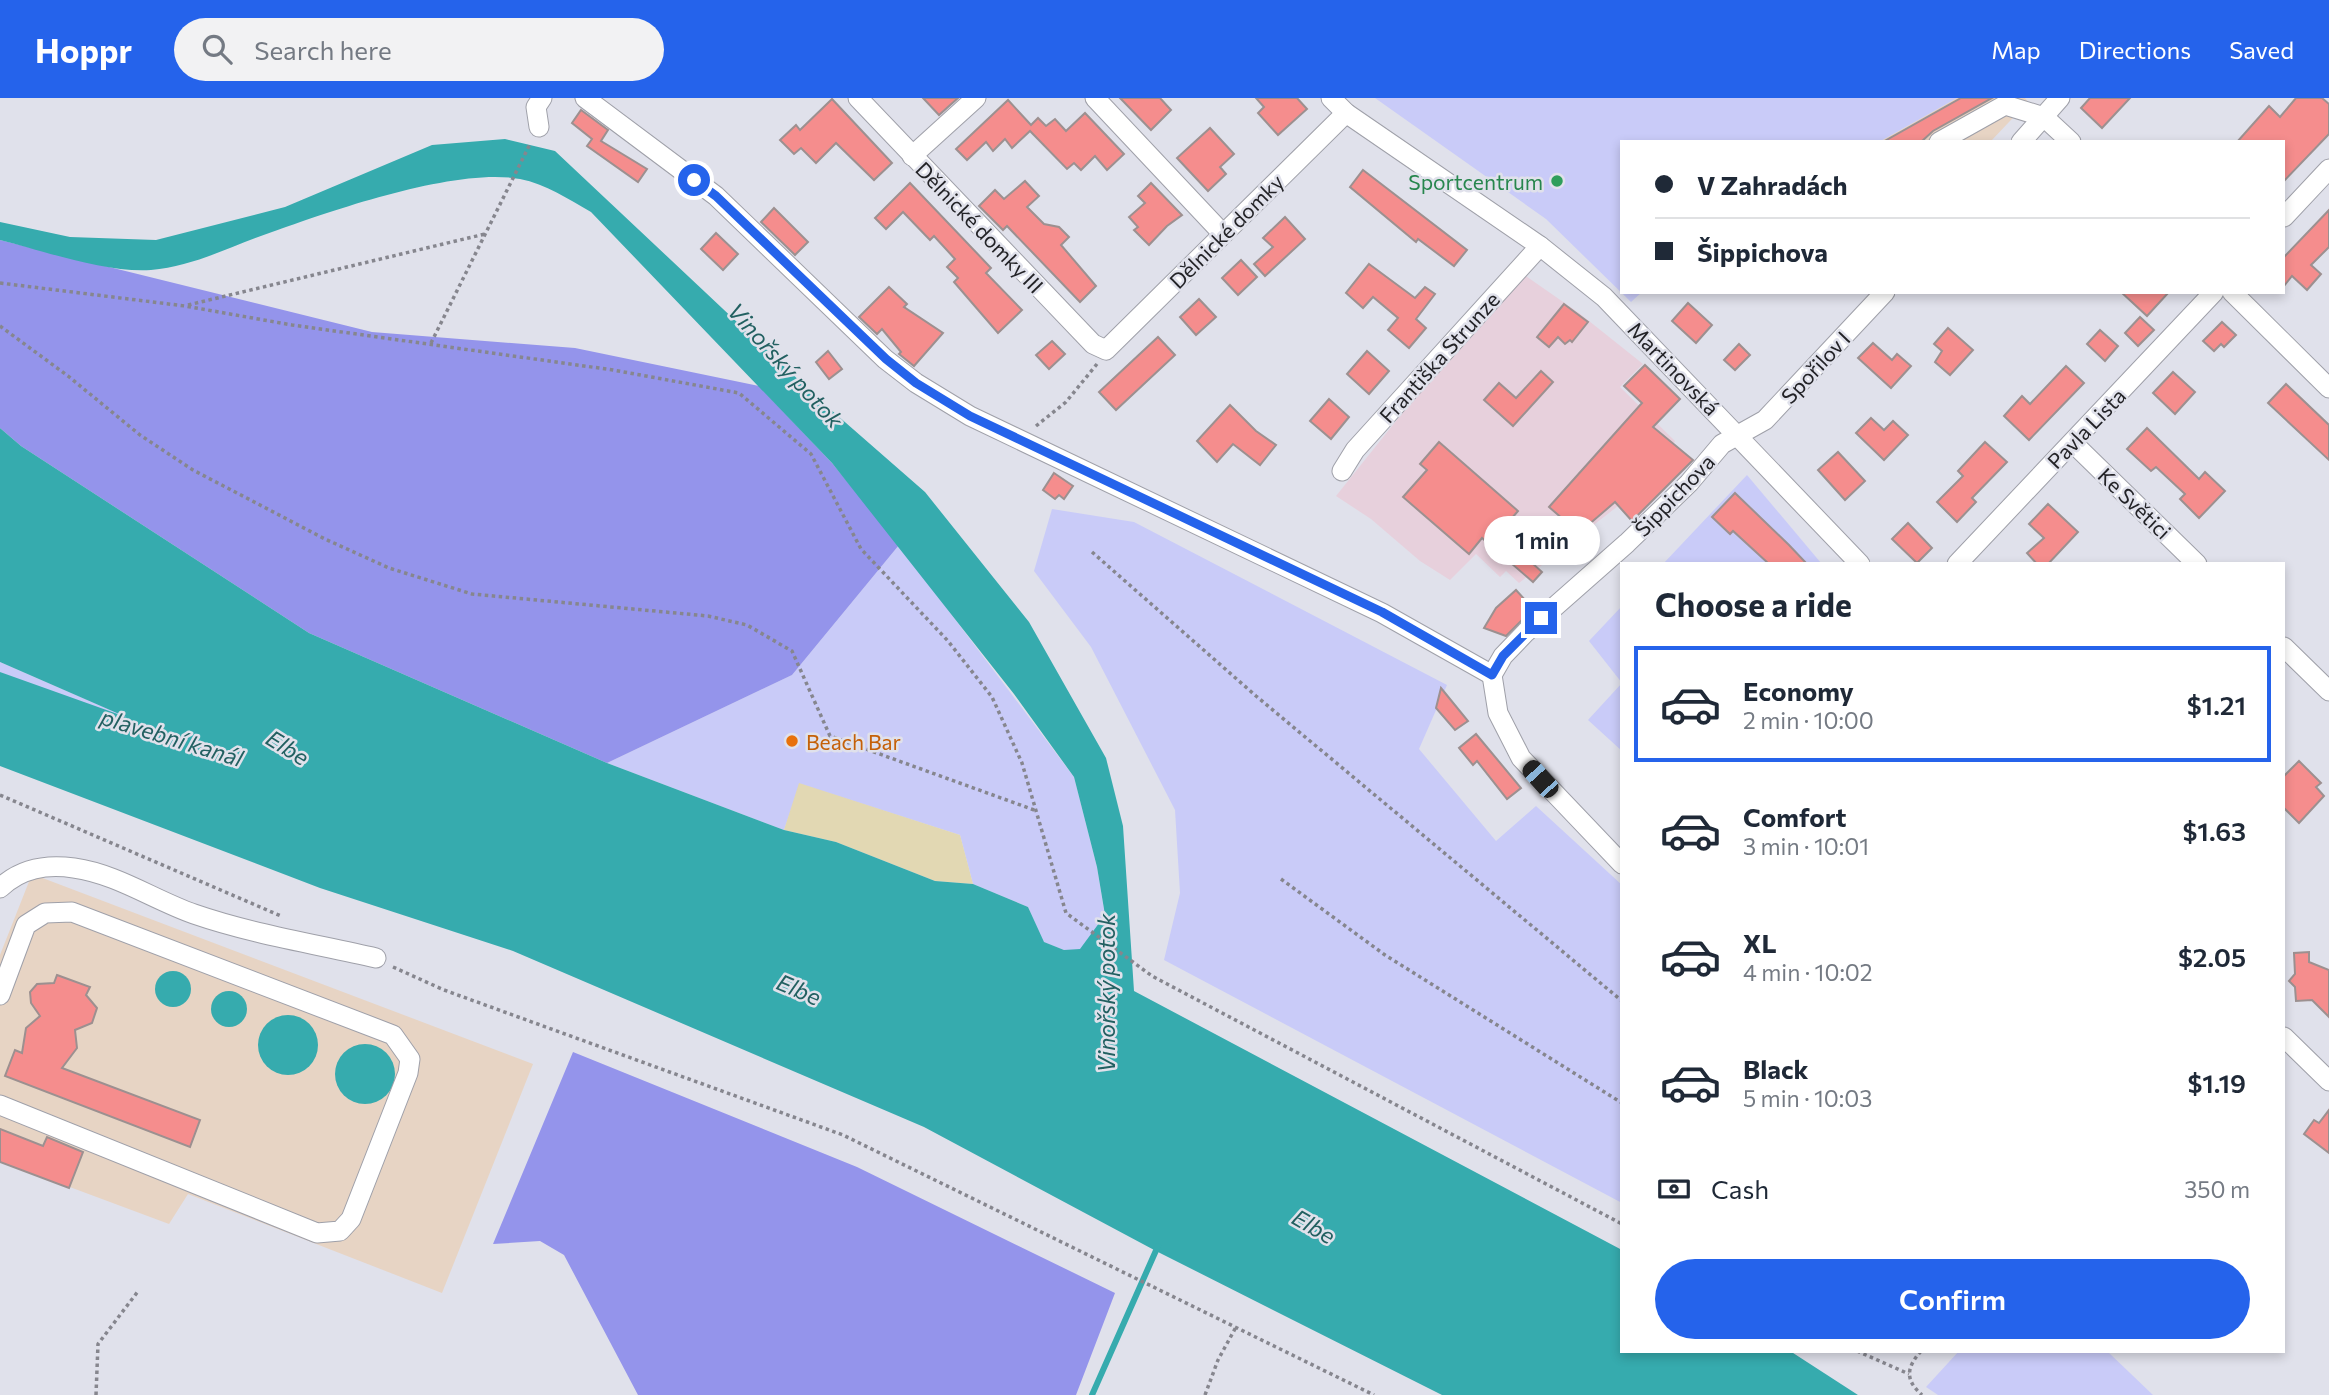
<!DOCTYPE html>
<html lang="en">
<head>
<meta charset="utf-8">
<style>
	:root { --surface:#fff; --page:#f2f2f3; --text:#1f2937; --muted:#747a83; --line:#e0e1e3; --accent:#2563eb }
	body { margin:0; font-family:Commissioner,sans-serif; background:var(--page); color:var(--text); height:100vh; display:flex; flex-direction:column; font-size:26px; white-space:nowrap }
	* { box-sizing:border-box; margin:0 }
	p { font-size:23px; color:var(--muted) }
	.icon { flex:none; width:38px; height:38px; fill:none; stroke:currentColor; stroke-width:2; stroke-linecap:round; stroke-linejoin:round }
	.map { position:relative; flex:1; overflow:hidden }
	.side { position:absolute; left:1620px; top:464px; width:665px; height:791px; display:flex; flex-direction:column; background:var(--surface); border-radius:0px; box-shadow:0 4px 10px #0003 }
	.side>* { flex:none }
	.guide { position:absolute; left:1620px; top:42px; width:665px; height:154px; border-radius:0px; box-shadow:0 4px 10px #0003; display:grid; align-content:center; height:154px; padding:0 35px; background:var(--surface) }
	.end { position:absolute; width:32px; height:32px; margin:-16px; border:9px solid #2563eb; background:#fff; box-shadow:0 0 0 4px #fff }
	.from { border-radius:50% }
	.bubble { position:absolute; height:49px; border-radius:24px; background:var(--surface); box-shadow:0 4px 10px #0003; font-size:23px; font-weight:600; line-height:49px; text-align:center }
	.car { position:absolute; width:21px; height:42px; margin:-21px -10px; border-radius:9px; box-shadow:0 0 5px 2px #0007; background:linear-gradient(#222 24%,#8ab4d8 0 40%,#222 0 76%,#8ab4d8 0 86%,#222 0) }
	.guide b { display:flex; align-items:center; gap:24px; height:66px; font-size:26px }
	.guide b+b { border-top:2px solid var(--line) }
	.guide i { width:18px; height:18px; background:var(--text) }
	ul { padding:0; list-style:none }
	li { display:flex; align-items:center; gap:21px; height:116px; margin:0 14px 10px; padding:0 21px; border:4px solid transparent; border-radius:0px }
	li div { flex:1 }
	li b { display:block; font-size:26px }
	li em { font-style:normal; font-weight:600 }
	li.selected { border-color:var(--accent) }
	li>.icon { width:63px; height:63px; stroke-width:1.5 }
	h2 { padding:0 35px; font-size:32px; line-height:84px }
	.pay { display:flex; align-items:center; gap:18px; height:77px; padding:0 35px; font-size:26px }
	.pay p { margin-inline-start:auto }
	.primary-button { display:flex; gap:14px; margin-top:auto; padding:14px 35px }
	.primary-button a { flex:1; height:80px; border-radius:42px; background:var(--accent); color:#fff; font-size:28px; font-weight:600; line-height:80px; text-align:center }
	header { display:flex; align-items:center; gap:42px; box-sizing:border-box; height:98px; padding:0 35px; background:var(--accent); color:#fff }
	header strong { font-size:33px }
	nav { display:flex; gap:38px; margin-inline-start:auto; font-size:24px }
	.search { width:490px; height:63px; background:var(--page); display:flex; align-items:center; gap:18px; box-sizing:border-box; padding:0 24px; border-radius:38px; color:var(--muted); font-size:26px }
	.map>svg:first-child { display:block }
</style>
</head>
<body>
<header>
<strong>Hoppr</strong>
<div class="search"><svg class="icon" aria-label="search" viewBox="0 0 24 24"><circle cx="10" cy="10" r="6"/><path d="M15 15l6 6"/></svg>Search here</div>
<nav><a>Map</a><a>Directions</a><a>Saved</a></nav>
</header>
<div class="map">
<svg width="2329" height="1297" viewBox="0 0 2329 1297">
	<rect width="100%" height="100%" fill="#e0e1eb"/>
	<path fill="#e7d0dc" d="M1523,176L1579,215L1643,266L1620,289L1675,343L1664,365L1618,408L1519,485L1506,473L1500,479L1476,456L1450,482L1420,463L1371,421L1336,398L1404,313Z"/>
	<g fill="#e7d4c4">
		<path d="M1957,0H2025L2028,4L1990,44H1879Z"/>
		<path d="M32,776L533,966L442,1195L188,1096L169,1126L0,1063V857Z"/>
	</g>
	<g fill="#c9cbf8">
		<path d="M1375,0H1957L1879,44H1622V194H1642L1631,204L1546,121Z"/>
		<path d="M1747,377L1821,465L1663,466Z"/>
		<path d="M1052,411L1134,424L1447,587L1419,651L1496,743L1536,708L1622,787V1105L1164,862L1180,795L1175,712L1091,549L1034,473Z"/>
		<path d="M899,447L1074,679L1097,769L1105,818L1080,852H1064L1043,844L1028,809L973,786L960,737L800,686L784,732L607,665L792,577Z"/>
		<path d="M1622,508V653L1588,622L1622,585L1589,543Z"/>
		<path d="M0,564L138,624L19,584L0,574Z"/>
		<path d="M1959,1253H2107L2153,1297H1938L1926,1289Z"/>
	</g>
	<g fill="#9494eb">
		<path d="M0,142L372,234L575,250L759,288L832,365L899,447L792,577L607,665L309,535L21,348L0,330Z"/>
		<path d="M573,954L857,1069L1115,1195L1076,1297H638L564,1157L540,1143L493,1146Z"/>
	</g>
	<path fill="#e2d8b3" d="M799,685L960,737L973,786L935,783L836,744L784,732Z"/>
	<g fill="#36abae">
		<path d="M505,41L555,53L822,304L925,394L1029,524L1106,660L1123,728L1134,893L1622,1152V1253H1790L1858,1297H1442L1156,1153L924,1029L513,853L320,790L0,668V574L126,619L0,564V330L21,348L309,535L607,665L784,732L836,744L935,783L973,786L1028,809L1044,844L1064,852L1080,851L1105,817L1097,769L1074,679L1014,596L832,365L591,114C568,101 546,86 520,81C457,69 333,112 272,134C231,148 195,168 151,172C105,175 44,153 0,142V124L70,139L156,142L285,109L432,47Z"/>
		<circle cx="173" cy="891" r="18"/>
		<circle cx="229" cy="911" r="18"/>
		<circle cx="288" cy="947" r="30"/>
		<circle cx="365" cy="976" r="30"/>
	</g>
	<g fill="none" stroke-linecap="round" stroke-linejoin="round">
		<path stroke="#36abae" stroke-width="6" d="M1092,1297L1158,1148"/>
	</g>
	<g fill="#f58d8d" stroke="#9c9090" stroke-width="2">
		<path d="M923,0H958L939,17Z"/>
		<path d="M1120,0H1160L1171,12L1151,32Z"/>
		<path d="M1256,0H1297L1307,11L1278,37L1258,15L1264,9Z"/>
		<path d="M1961,0H1992L1933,33L1921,44H1883Z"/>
		<path d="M2090,0H2130L2102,30L2081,10Z"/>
		<path d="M2296,0H2322L2329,6V36L2284,83V44H2237L2269,8L2280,19Z"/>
		<path d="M832,1L892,65L874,82L836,45L816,65L801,50L794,56L780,42L796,27L800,32Z"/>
		<path d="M1008,2L1031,27L1038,20L1046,28L1055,21L1066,33L1085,15L1124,56L1107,72L1095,58L1081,72L1074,65L1067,71L1030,33L1012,50L1005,41L993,53L986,44L967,62L956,51Z"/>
		<path d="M581,12L608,32L601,43L647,71L638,84L587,48L592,41L572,25Z"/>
		<path d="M1210,30L1234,56L1220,69L1226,76L1208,93L1177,60Z"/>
		<path d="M1363,72L1467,152L1454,168L1418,141L1416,144L1350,89Z"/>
		<path d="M1025,83L1039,98L1027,109L1044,126L1059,129L1069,139L1061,147L1096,188L1080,204L1007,128L1003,132L979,108L995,92L1004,101Z"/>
		<path d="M910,85L991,170L986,175L1022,212L998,235L954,184L958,180L947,169L955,161L934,138L930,142L903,114L886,131L875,120Z"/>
		<path d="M1151,85L1182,117L1167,128L1149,147L1134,132L1138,129L1129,119L1145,105L1138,98Z"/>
		<path d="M774,110L808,144L795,157L761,124Z"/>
		<path d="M2329,112V149L2311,167L2321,176L2307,192L2292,178L2284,188V159Z"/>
		<path d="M1285,119L1305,141L1265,178L1254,166L1273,149L1263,140Z"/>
		<path d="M716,135L738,156L723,172L701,151Z"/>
		<path d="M1241,162L1257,179L1238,197L1222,180Z"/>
		<path d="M1369,166L1415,200L1425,189L1435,196L1416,221L1426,230L1409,250L1388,232L1398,220L1373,199L1363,210L1346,195Z"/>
		<path d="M889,189L907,206L904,209L943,235L914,268L899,256L901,254L882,231L877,236L859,219Z"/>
		<path d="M2121,194H2169L2147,218Z"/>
		<path d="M1199,201L1216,219L1196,237L1180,219Z"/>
		<path d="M1688,205L1712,227L1696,245L1672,223Z"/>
		<path d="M1564,206L1588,224L1572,244L1570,242L1565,246L1558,239L1549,249L1537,239Z"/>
		<path d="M2140,219L2154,232L2138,248L2125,235Z"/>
		<path d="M2222,224L2236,237L2224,249L2221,246L2214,253L2203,243Z"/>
		<path d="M1948,230L1973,252L1950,277L1935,264L1942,253L1934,246Z"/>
		<path d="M2100,232L2118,248L2105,263L2087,246Z"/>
		<path d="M1158,239L1175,257L1116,312L1099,294Z"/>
		<path d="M1052,243L1065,256L1049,271L1036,257Z"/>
		<path d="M1873,245L1892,262L1897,256L1911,268L1891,290L1858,260Z"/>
		<path d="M1739,246L1750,257L1735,272L1724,262Z"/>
		<path d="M828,253L842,271L829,281L816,264Z"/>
		<path d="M1367,253L1389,273L1369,296L1347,276Z"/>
		<path d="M1645,267L1680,301L1653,329L1693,362L1632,423L1615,404L1579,435L1549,409L1642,305L1624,288Z"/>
		<path d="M2066,268L2084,285L2029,342L2004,318L2022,298L2030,306Z"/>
		<path d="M1541,273L1553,284L1513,328L1484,302L1499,285L1516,300Z"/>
		<path d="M2173,274L2195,294L2175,316L2153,295Z"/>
		<path d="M2286,286L2329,327V362L2268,305Z"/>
		<path d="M1329,301L1349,319L1331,341L1310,323Z"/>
		<path d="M1230,307L1256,333L1276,347L1260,367L1233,346L1217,364L1197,343Z"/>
		<path d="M1871,320L1884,332L1893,323L1908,337L1884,362L1856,335Z"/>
		<path d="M2147,330L2199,381L2205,374L2225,393L2199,420L2180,401L2185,396L2156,369L2151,373L2127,351Z"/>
		<path d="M1439,344L1518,413L1499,435L1542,474L1533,484L1482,440L1469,456L1403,399L1427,372L1420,366Z"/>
		<path d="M1985,344L2007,364L1972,400L1976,404L1957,424L1937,404L1963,378L1958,373Z"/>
		<path d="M1838,354L1865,383L1845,402L1818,372Z"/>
		<path d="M1054,375L1073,388L1064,401L1059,397L1055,401L1043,392Z"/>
		<path d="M1735,395L1789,447L1807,466H1769L1733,433L1730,436L1712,419Z"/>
		<path d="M2048,406L2078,434L2048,466H2037L2027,455L2044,440L2029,426Z"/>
		<path d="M1908,425L1932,450L1917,465L1892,441Z"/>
		<path d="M1516,492L1527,504L1522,509L1526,518L1506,538L1484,530L1496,510Z"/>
		<path d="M1441,590L1468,623L1455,632L1436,610Z"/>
		<path d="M1476,636L1521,690L1507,701L1477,663L1473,667L1459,650Z"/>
		<path d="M2299,663L2321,685L2316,689L2324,698L2299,725L2284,710V678Z"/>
		<path d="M2309,854V864L2329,872V919L2312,902L2296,903L2295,889L2289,883L2295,876L2294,855Z"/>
		<path d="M57,877L90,889L86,897L97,910L92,925L75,932L77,950L62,970L200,1022L190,1049L5,978L15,952L22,955L26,930L40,918L31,905L30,894L37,886L54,885Z"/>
		<path d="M2329,1012V1055L2304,1036L2314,1022L2319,1025Z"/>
		<path d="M0,1031L43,1048L47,1039L83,1054L69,1090L0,1064Z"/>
	</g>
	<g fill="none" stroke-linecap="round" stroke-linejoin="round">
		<defs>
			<g id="minor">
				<path d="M585,0L716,98L885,261L916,285L970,318L1382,515L1492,577"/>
				<path d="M858,0L1093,246L1106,252L1346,15"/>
				<path d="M1095,0L1223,136"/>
				<path d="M1331,0L1346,15L1540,148L1604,199L1860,466"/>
				<path d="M539,29L536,9L542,0"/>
				<path d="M1939,44L2005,7L2044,19L2071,44"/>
				<path d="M2021,44L2060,0"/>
				<path d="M912,58L976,0"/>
				<path d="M2284,119L2329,71"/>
				<path d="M2232,194L2329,290"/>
				<path d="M2073,345L2197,466"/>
				<path d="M1342,373L1355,352L1540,148"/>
				<path d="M1957,466L2214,194"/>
				<path d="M2284,549L2329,593"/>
				<path d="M1492,577L1503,558L1526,534L1627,445L1689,385L1722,346L1765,322L1885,194"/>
				<path d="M1492,577L1498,615L1521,660L1622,766"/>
				<path d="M0,790C21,770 46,766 74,770C117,776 154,802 194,816C252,836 315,846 376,860"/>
				<path d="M0,897L26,827L45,815L72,814L393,937L410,961L408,975L351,1121L340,1133L317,1135L0,1007"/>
				<path d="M2284,939L2329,983"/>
			</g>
		</defs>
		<use href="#minor" stroke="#9fa0a9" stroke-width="21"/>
		<g stroke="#86868e" stroke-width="3.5" stroke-dasharray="3.5 3.5" stroke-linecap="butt">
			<path d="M0,185L185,208L292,227L613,272L739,295L811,356L861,451L948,543L992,599L1022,665L1066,815L1152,878L1622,1126"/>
			<path d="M188,207L485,136"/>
			<path d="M0,228L68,278L140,337L193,372L325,441L389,470L472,496L708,518L747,527L792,553L830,638L1037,713"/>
			<path d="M431,245L530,46"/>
			<path d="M1036,328L1066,304L1097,266"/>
			<path d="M1092,454L1256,598L1622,903"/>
			<path d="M0,697L281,818"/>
			<path d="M1281,781L1385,857L1622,1005"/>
			<path d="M393,869L444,892L843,1037L1374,1297"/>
			<path d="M1857,1253L1909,1276"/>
			<path d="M1921,1253C1906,1270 1905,1282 1922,1297"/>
			<path d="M96,1297L98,1246L139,1192"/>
			<path d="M1205,1297L1218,1262L1236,1229"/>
		</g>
		<use href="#minor" stroke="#fff" stroke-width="19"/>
	</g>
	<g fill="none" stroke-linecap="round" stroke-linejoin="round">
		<path stroke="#2563eb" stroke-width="9" d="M694,82L716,98L886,261L916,285L970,318L1382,514L1492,577L1503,558L1541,520"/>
	</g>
	<circle fill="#2e9e5b" stroke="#e0e1eb" stroke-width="2.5" cx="1557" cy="83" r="7"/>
	<circle fill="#e8710a" stroke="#e0e1eb" stroke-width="2.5" cx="792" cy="643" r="7"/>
	<g text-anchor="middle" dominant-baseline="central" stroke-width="5" stroke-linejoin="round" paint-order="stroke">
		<g font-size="21" fill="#27864d" stroke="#e0e1eb" text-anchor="end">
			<text x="1543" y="83">Sportcentrum</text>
		</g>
		<g font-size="21" fill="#232327" stroke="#e0e1eb">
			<text transform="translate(980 129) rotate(46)">Dělnické domky III</text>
			<text transform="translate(1226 133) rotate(-45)">Dělnické domky</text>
			<text transform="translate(1439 259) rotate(-48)">Františka Strunze</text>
			<text transform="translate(1815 269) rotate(-47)">Spořilov I</text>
			<text transform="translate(1674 270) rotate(46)">Martinovská</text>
			<text transform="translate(2086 330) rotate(-46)">Pavla Lista</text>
			<text transform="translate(1674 397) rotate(-46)">Šippichova</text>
			<text transform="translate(2135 405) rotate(44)">Ke Světici</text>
		</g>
		<g font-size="21" fill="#c56008" stroke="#e0e1eb" text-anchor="start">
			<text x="806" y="643">Beach Bar</text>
		</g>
		<g font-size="23" font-style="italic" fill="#226061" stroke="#e0e1eb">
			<text transform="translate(786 267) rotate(48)">Vinořský potok</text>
			<text transform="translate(172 639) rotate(17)">plavební kanál</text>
			<text transform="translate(288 649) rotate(32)">Elbe</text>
			<text transform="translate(799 891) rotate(23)">Elbe</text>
			<text transform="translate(1106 895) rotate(-90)">Vinořský potok</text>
			<text transform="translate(1314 1128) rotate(30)">Elbe</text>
		</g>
	</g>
</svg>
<i class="end from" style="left:694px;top:82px"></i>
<i class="end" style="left:1541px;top:520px"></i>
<div class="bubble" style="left:1484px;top:418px;width:116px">1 min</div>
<i class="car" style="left:1540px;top:681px;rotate:318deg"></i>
<div class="guide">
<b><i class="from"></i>V Zahradách</b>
<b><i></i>Šippichova</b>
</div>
<section class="side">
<h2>Choose a ride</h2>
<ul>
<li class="selected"><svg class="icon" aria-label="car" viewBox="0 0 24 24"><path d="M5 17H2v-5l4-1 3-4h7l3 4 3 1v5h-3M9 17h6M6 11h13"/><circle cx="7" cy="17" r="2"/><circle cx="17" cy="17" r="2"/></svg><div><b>Economy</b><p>2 min · 10:00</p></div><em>$1.21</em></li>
<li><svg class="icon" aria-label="car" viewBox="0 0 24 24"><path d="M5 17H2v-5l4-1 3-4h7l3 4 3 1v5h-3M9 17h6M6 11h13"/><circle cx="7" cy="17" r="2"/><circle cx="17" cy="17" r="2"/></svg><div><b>Comfort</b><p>3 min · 10:01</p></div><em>$1.63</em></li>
<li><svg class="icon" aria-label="car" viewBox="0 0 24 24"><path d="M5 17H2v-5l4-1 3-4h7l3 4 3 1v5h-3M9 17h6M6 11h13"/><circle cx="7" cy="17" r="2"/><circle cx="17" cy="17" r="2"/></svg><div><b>XL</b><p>4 min · 10:02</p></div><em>$2.05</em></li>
<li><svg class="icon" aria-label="car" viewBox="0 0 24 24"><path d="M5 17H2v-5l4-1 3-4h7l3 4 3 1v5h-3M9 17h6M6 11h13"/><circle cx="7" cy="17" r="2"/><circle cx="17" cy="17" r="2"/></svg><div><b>Black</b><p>5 min · 10:03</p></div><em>$1.19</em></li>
</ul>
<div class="pay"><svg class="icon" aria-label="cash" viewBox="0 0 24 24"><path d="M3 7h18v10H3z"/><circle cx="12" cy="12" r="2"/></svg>Cash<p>350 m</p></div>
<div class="primary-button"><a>Confirm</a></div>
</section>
</div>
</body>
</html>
